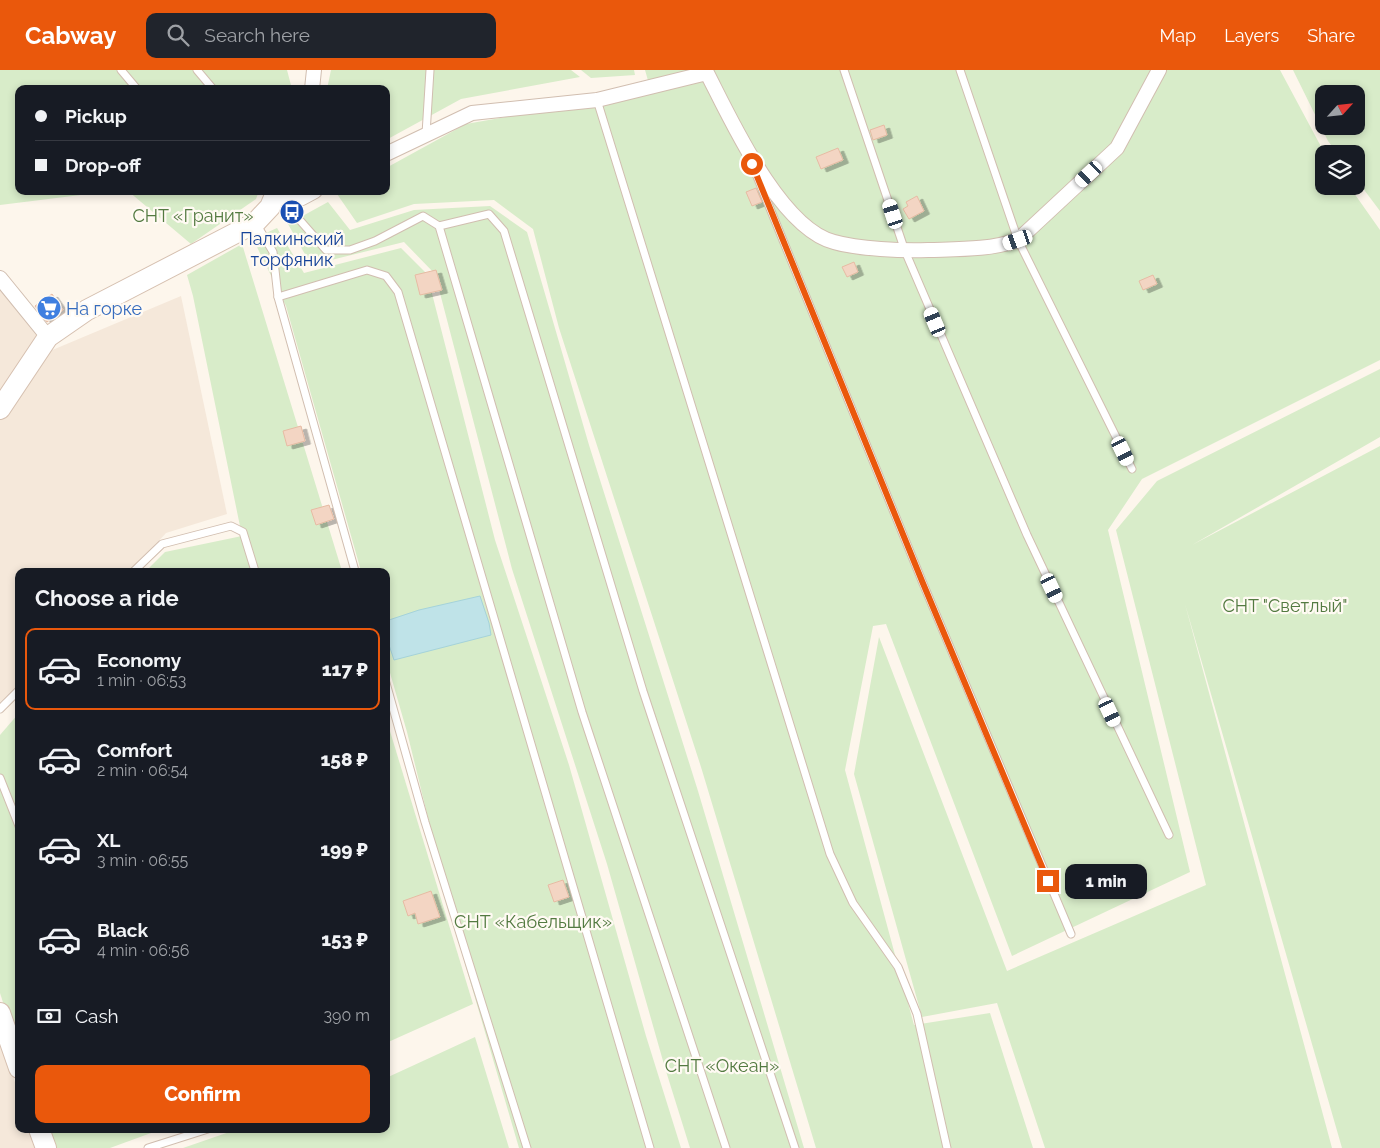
<!DOCTYPE html>
<html lang="en">
<head>
<meta charset="utf-8">
<style>
	:root { --surface:#171b24; --page:#20242c; --text:#f1f3f6; --muted:#9ea1a6; --line:#363941; --accent:#ea580c }
	body { margin:0; font-family:Raleway,sans-serif; background:var(--page); color:var(--text); height:100vh; display:flex; flex-direction:column; font-size:19px; white-space:nowrap }
	* { box-sizing:border-box; margin:0 }
	p { font-size:16px; color:var(--muted) }
	.icon { flex:none; width:28px; height:28px; fill:none; stroke:currentColor; stroke-width:2; stroke-linecap:round; stroke-linejoin:round }
	.map { position:relative; flex:1; overflow:hidden }
	.sheet { position:absolute; left:15px; top:498px; width:375px; height:565px; display:flex; flex-direction:column; background:var(--surface); border-radius:10px; box-shadow:0 2px 8px #0003 }
	.sheet>* { flex:none }
	.guide { position:absolute; left:15px; top:15px; width:375px; height:110px; border-radius:10px; box-shadow:0 2px 8px #0003; display:grid; align-content:center; height:110px; padding:0 20px; background:var(--surface) }
	.needle { width:32px; rotate:63deg }
	.tools { position:absolute; left:1315px; top:15px; display:grid; gap:10px }
	.tools a { display:grid; place-items:center; width:50px; height:50px; border-radius:10px; background:var(--surface); box-shadow:0 2px 8px #0003; font-size:25px }
	.end { position:absolute; width:22px; height:22px; margin:-11px; border:6px solid #ea580c; background:#fff; box-shadow:0 0 0 2px #fff }
	.from { border-radius:50% }
	.bubble { position:absolute; height:35px; border-radius:10px; background:var(--surface); box-shadow:0 2px 8px #0003; font-size:16px; font-weight:800; line-height:35px; text-align:center }
	.car { position:absolute; width:15px; height:30px; margin:-15px -8px; border-radius:6px; box-shadow:0 0 4px 1px #0007; background:linear-gradient(#fff 24%,#345 0 40%,#fff 0 76%,#345 0 86%,#fff 0) }
	.guide b { display:flex; align-items:center; gap:18px; height:48px; font-size:19px }
	.guide b+b { border-top:1px solid var(--line) }
	.guide i { width:12px; height:12px; background:var(--text) }
	ul { padding:0; list-style:none }
	li { display:flex; align-items:center; gap:15px; height:82px; margin:0 10px 8px; padding:0 10px; border:2px solid transparent; border-radius:10px }
	li div { flex:1 }
	li b { display:block; font-size:19px }
	li em { font-style:normal; font-weight:800 }
	li.selected { border-color:var(--accent) }
	li>.icon { width:45px; height:45px; stroke-width:1.5 }
	h2 { padding:0 20px; font-size:22px; line-height:60px }
	.pay { display:flex; align-items:center; gap:12px; height:55px; padding:0 20px; font-size:19px }
	.pay p { margin-inline-start:auto }
	.cta { display:flex; gap:10px; margin-top:auto; padding:10px 20px }
	.cta a { flex:1; height:58px; border-radius:10px; background:var(--accent); color:#fff; font-size:20px; font-weight:800; line-height:58px; text-align:center }
	header { display:flex; align-items:center; gap:30px; box-sizing:border-box; height:70px; padding:0 25px; background:var(--accent); color:#fff }
	header strong { font-size:24px }
	nav { display:flex; gap:28px; margin-inline-start:auto; font-size:18px }
	.search { width:350px; height:45px; background:var(--page); display:flex; align-items:center; gap:12px; box-sizing:border-box; padding:0 18px; border-radius:10px; color:var(--muted); font-size:19px }
	.map>svg:first-child { display:block }
</style>
</head>
<body>
<header>
<strong>Cabway</strong>
<div class="search"><svg class="icon" aria-label="search" viewBox="0 0 24 24"><circle cx="10" cy="10" r="6"/><path d="M15 15l6 6"/></svg>Search here</div>
<nav><a>Map</a><a>Layers</a><a>Share</a></nav>
</header>
<div class="map">
<svg width="1380" height="1078" viewBox="0 0 1380 1078">
	<defs>
		<filter id="shadow"><feDropShadow dx="5.5" dy="3" stdDeviation="0" flood-color="#0004"/></filter>
	</defs>
	<rect width="100%" height="100%" fill="#fdf6ec"/>
	<g fill="#f5e8da">
		<path d="M0,214L50,281L181,226L227,444L166,463L131,501H19V620L0,640Z"/>
		<path d="M0,965L19,1025V1059H29L35,1078H0Z"/>
	</g>
	<g fill="#d8ecc9" fill-rule="evenodd">
		<path d="M0,0H287L292,19H19V121H113L0,135Z"/>
		<path d="M331,0H571L580,7L461,29L386,70V19H327Z"/>
		<path d="M581,0H634L635,5L591,8Z"/>
		<path d="M645,0H1280L1325,84L1324,116H1349L1380,160V290L1142,409L1108,460L1190,802L1012,886L886,554L873,556L845,700L914,955L990,943L1033,1078H816L701,697L559,258L533,159L494,130L414,134L357,153L337,124L343,121H386V98L466,54L651,21Z"/>
		<path d="M1293,0H1380V141L1356,109V84H1338L1328,71ZM1324,24H1356V56H1324Z"/>
		<path d="M128,121H259L256,129L191,174Z"/>
		<path d="M328,132L350,160L414,140L490,136L527,162L589,375L698,721L804,1078H690L665,998L607,794L512,499L435,204L404,172L311,195L288,154Z"/>
		<path d="M277,158L304,203L401,178L427,204L495,470L569,695L646,966L681,1078H519L458,870L407,662L386,589V501H361L286,236L253,169Z"/>
		<path d="M242,174L342,501H146L165,482L242,466L193,226L187,205Z"/>
		<path d="M1380,299V367L1192,475L1380,376V1078H1342L1185,534L1332,1078H1045L997,933L922,947L854,704L879,567L1007,901L1206,815L1116,460L1157,411Z"/>
		<path d="M19,643V982L0,923V665Z"/>
		<path d="M386,648L473,934L386,973Z"/>
		<path d="M475,967L509,1078H183L238,1059H386V1008Z"/>
		<path d="M43,1059H162L110,1078H49Z"/>
	</g>
	<path fill="#bfe3e8" stroke="#a5d3da" d="M480,526L489,553L491,565L394,590L387,569L386,551L419,540Z"/>
	<g fill="#f3d5c3" stroke="#e6bba3" filter="url(#shadow)">
		<path d="M884,55L887,65L873,70L870,60Z"/>
		<path d="M838,78L843,90L821,99L816,87Z"/>
		<path d="M756,118L762,132L752,136L746,122Z"/>
		<path d="M917,126L924,141L909,149L903,139L908,136L906,132Z"/>
		<path d="M854,192L858,202L847,207L842,197Z"/>
		<path d="M436,200L442,220L420,225L415,205Z"/>
		<path d="M1153,205L1157,214L1143,220L1139,211Z"/>
		<path d="M52,224L63,240L47,252L35,236Z"/>
		<path d="M301,356L305,371L287,376L283,361Z"/>
		<path d="M329,435L334,449L316,455L311,440Z"/>
		<path d="M563,810L569,827L554,832L548,815Z"/>
		<path d="M431,821L440,847L418,854L415,843L408,846L403,831Z"/>
	</g>
	<g fill="none" stroke-linecap="round" stroke-linejoin="round">
		<defs>
			<g id="lane">
				<path d="M121,0L137,19"/>
				<path d="M197,0L213,19"/>
				<path d="M844,0L905,181L1027,465L1169,765"/>
				<path d="M960,0L1018,170L1132,399"/>
				<path d="M597,30L830,784L853,833L898,897L917,944L947,1078"/>
				<path d="M426,64L430,0"/>
				<path d="M756,104L922,511L1071,864"/>
				<path d="M266,121L276,123L326,180H350L375,171L423,146L439,156L582,642L726,1078"/>
				<path d="M257,155L273,182L278,227L355,501"/>
				<path d="M439,156L489,144L504,161L643,621L795,1078"/>
				<path d="M278,227L367,200L386,206L398,222L650,1078"/>
				<path d="M134,501L162,474L231,456L243,462L255,501"/>
				<path d="M386,613L425,752L527,1078"/>
				<path d="M0,639L19,620"/>
				<path d="M0,708L19,756"/>
				<path d="M148,1078L208,1059"/>
			</g>
			<g id="street">
				<path d="M312,19L314,0"/>
				<path d="M386,84L472,43L597,30L707,3C731,50 780,158 834,172C858,179 903,181 928,180C959,179 989,180 1018,170L1117,78L1159,0"/>
				<path d="M277,121L276,123L302,128L315,121"/>
				<path d="M0,208L48,267"/>
			</g>
			<g id="secondary">
				<path d="M0,339L48,267L87,240L255,153L270,137L276,123"/>
				<path d="M0,943L19,998"/>
				<path d="M39,1059L46,1078"/>
			</g>
		</defs>
		<use href="#lane" stroke="#d1beb0" stroke-width="9"/>
		<use href="#street" stroke="#d1beb0" stroke-width="16"/>
		<use href="#secondary" stroke="#d6c0b0" stroke-width="22"/>
		<use href="#lane" stroke="#fff" stroke-width="7"/>
		<use href="#street" stroke="#fff" stroke-width="14"/>
		<use href="#secondary" stroke="#fff" stroke-width="20"/>
	</g>
	<g fill="none" stroke-linecap="round" stroke-linejoin="round">
		<path stroke="#ea580c" stroke-width="6" d="M752,94L922,511L1048,811"/>
	</g>
	<defs>
		<symbol id="bus-disc" viewBox="-11 -11 22 22"><circle r="9.5" fill="#1a4fb4" stroke="#fffaf3"/><path d="M-5-6H5V4H4V6H2V4H-2V6H-4V4H-5ZM-3.5-4V0h7V-4ZM-3.5 1.2v1.5H-2V1.2ZM2 1.2v1.5H3.5V1.2Z" fill="#fff"/></symbol>
		<symbol id="supermarket-disc" viewBox="-11 -11 22 22"><circle r="9.5" fill="#3f7fe0" stroke="#fffaf3"/><path d="M-6-5.5h2.5l.6 2H6L4.5 2H-2.5L-4.4-4H-6ZM-1.5 3.2a1.3 1.3 0 1 0 .1 0ZM3 3.2a1.3 1.3 0 1 0 .1 0Z" fill="#fff"/></symbol>
	</defs>
	<g fill-rule="evenodd">
		<use href="#bus-disc" x="278" y="128" width="28" height="28"/>
		<use href="#supermarket-disc" x="35" y="224" width="28" height="28"/>
	</g>
	<g text-anchor="middle" dominant-baseline="central" stroke-width="4.5" stroke-linejoin="round" paint-order="stroke">
		<g font-size="18" fill="#537a41" stroke="#fffaf3">
			<text x="193" y="145">СНТ «Гранит»</text>
			<text x="1285" y="535">СНТ "Светлый"</text>
			<text x="533" y="851">СНТ «Кабельщик»</text>
			<text x="722" y="995">СНТ «Океан»</text>
		</g>
		<g font-size="18" fill="#164399" stroke="#fffaf3">
			<text x="292" y="168">Палкинский<tspan x="292" dy="21">торфяник</tspan></text>
		</g>
		<g font-size="18" fill="#366cbe" stroke="#fffaf3" text-anchor="start">
			<text x="66" y="238">На горке</text>
		</g>
	</g>
</svg>
<div class="tools">
<a><svg class="needle" viewBox="-14 -14 28 28"><path d="M0-13l5 13h-10z" fill="#e53935"/><path d="M0 13l5-13h-10z" fill="#9ea1a6"/></svg></a>
<a><svg class="icon" aria-label="layers" viewBox="0 0 24 24"><path d="M12 4l9 5-9 5-9-5zM3 14l9 5 9-5"/></svg></a>
</div>
<i class="end from" style="left:752px;top:94px"></i>
<i class="end" style="left:1048px;top:811px"></i>
<div class="bubble" style="left:1065px;top:794px;width:82px">1 min</div>
<i class="car" style="left:1089px;top:104px;rotate:227deg"></i>
<i class="car" style="left:893px;top:144px;rotate:342deg"></i>
<i class="car" style="left:1018px;top:170px;rotate:251deg"></i>
<i class="car" style="left:935px;top:252px;rotate:337deg"></i>
<i class="car" style="left:1123px;top:381px;rotate:154deg"></i>
<i class="car" style="left:1052px;top:518px;rotate:155deg"></i>
<i class="car" style="left:1110px;top:642px;rotate:155deg"></i>
<div class="guide">
<b><i class="from"></i>Pickup</b>
<b><i></i>Drop-off</b>
</div>
<section class="sheet">
<h2>Choose a ride</h2>
<ul>
<li class="selected"><svg class="icon" aria-label="car" viewBox="0 0 24 24"><path d="M5 17H2v-5l4-1 3-4h7l3 4 3 1v5h-3M9 17h6M6 11h13"/><circle cx="7" cy="17" r="2"/><circle cx="17" cy="17" r="2"/></svg><div><b>Economy</b><p>1 min · 06:53</p></div><em>117 ₽</em></li>
<li><svg class="icon" aria-label="car" viewBox="0 0 24 24"><path d="M5 17H2v-5l4-1 3-4h7l3 4 3 1v5h-3M9 17h6M6 11h13"/><circle cx="7" cy="17" r="2"/><circle cx="17" cy="17" r="2"/></svg><div><b>Comfort</b><p>2 min · 06:54</p></div><em>158 ₽</em></li>
<li><svg class="icon" aria-label="car" viewBox="0 0 24 24"><path d="M5 17H2v-5l4-1 3-4h7l3 4 3 1v5h-3M9 17h6M6 11h13"/><circle cx="7" cy="17" r="2"/><circle cx="17" cy="17" r="2"/></svg><div><b>XL</b><p>3 min · 06:55</p></div><em>199 ₽</em></li>
<li><svg class="icon" aria-label="car" viewBox="0 0 24 24"><path d="M5 17H2v-5l4-1 3-4h7l3 4 3 1v5h-3M9 17h6M6 11h13"/><circle cx="7" cy="17" r="2"/><circle cx="17" cy="17" r="2"/></svg><div><b>Black</b><p>4 min · 06:56</p></div><em>153 ₽</em></li>
</ul>
<div class="pay"><svg class="icon" aria-label="cash" viewBox="0 0 24 24"><path d="M3 7h18v10H3z"/><circle cx="12" cy="12" r="2"/></svg>Cash<p>390 m</p></div>
<div class="cta"><a>Confirm</a></div>
</section>
</div>
</body>
</html>
